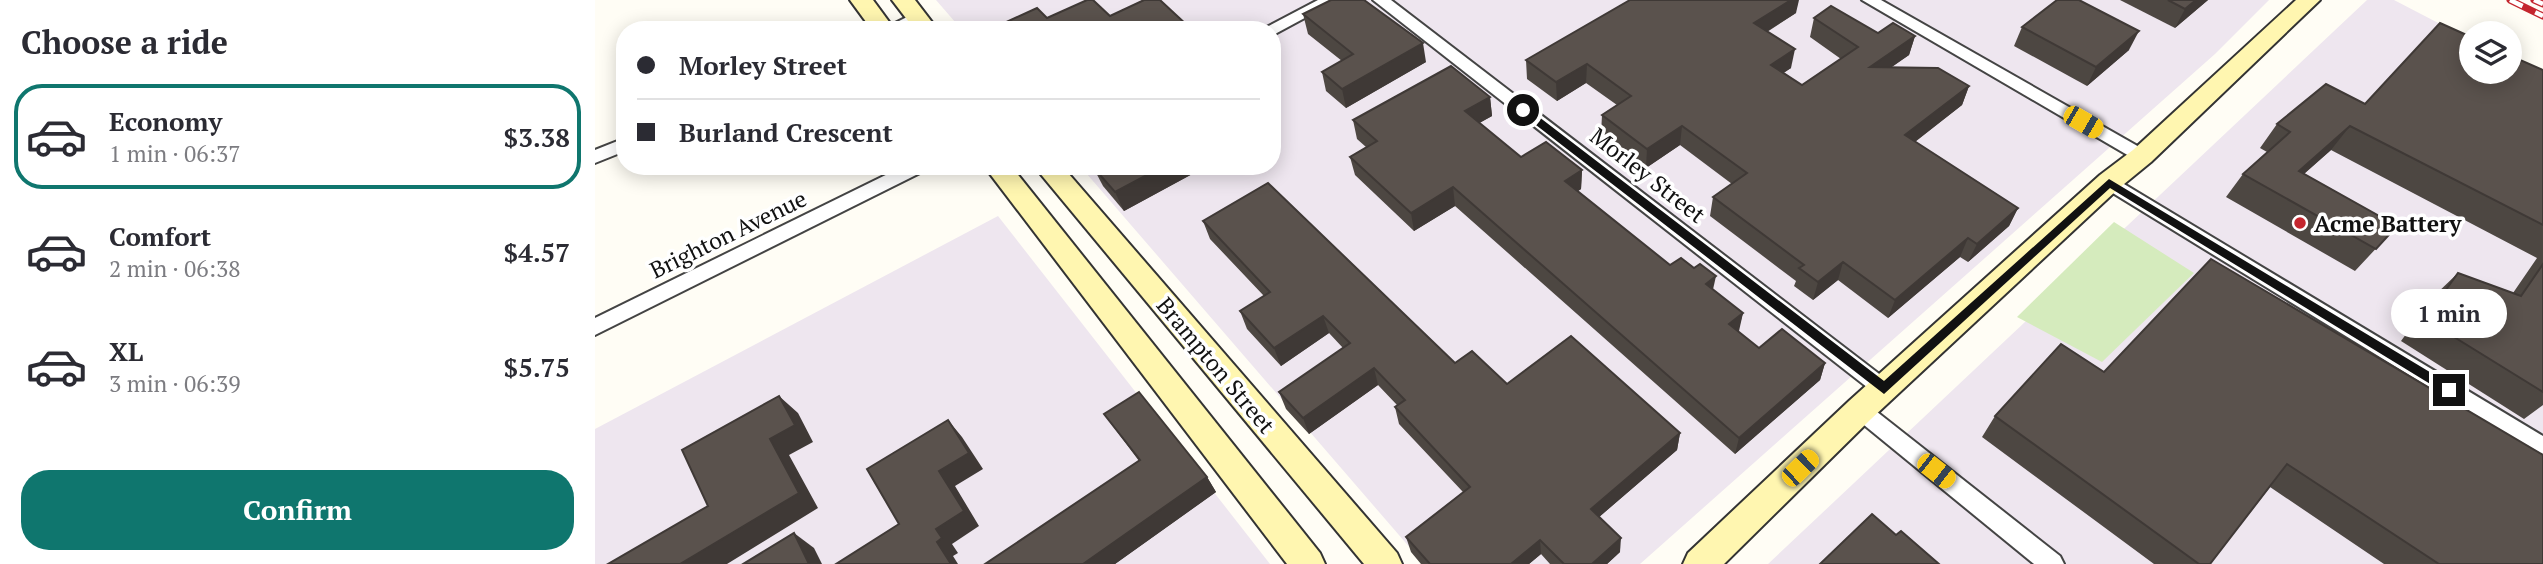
<!DOCTYPE html>
<html lang="en">
<head>
<meta charset="utf-8">
<style>
	:root { --surface:#fff; --page:#f7f7f7; --text:#2b2b33; --muted:#7c7c81; --line:#e1e1e2; --accent:#0f766e }
	body { margin:0; font-family:"PT Serif",serif; background:var(--page); color:var(--text); height:100vh; display:flex; flex-direction:column; font-size:26px; white-space:nowrap }
	* { box-sizing:border-box; margin:0 }
	p { font-size:23px; color:var(--muted) }
	.icon { flex:none; width:38px; height:38px; fill:none; stroke:currentColor; stroke-width:2; stroke-linecap:round; stroke-linejoin:round }
	.map { position:relative; flex:1; overflow:hidden }
	.side { display:flex; flex-direction:column; background:var(--surface); width:595px }
	.side>* { flex:none }
	.top-card { position:absolute; left:21px; top:21px; width:665px; height:154px; border-radius:28px; box-shadow:0 4px 18px #0003; display:grid; align-content:center; height:154px; padding:0 21px; background:var(--surface) }
	.controls { position:absolute; left:1864px; top:21px; display:grid; gap:14px }
	.controls a { display:grid; place-items:center; width:63px; height:63px; border-radius:50%; background:var(--surface); box-shadow:0 4px 18px #0003; font-size:35px }
	.end { position:absolute; width:32px; height:32px; margin:-16px; border:9px solid #111; background:#fff; box-shadow:0 0 0 4px #fff }
	.from { border-radius:50% }
	.bubble { position:absolute; height:49px; border-radius:24px; background:var(--surface); box-shadow:0 4px 18px #0003; font-size:23px; font-weight:800; line-height:49px; text-align:center }
	.car { position:absolute; width:21px; height:42px; margin:-21px -10px; border-radius:9px; box-shadow:0 0 5px 2px #0007; background:linear-gradient(#f5c518 24%,#345 0 40%,#f5c518 0 76%,#345 0 86%,#f5c518 0) }
	.top-card b { display:flex; align-items:center; gap:24px; height:66px; font-size:26px }
	.top-card b+b { border-top:2px solid var(--line) }
	.top-card i { width:18px; height:18px; background:var(--text) }
	ul { padding:0; list-style:none }
	li { display:flex; align-items:center; gap:21px; height:105px; margin:0 14px 10px; padding:0 7px; border:4px solid transparent; border-radius:28px }
	li div { flex:1 }
	li b { display:block; font-size:26px }
	li em { font-style:normal; font-weight:800 }
	li.current { border-color:var(--accent) }
	li>.icon { width:63px; height:63px; stroke-width:1.5 }
	h2 { padding:0 21px; font-size:32px; line-height:84px }
	.primary-button { display:flex; gap:14px; margin-top:auto; padding:14px 21px }
	.primary-button a { flex:1; height:80px; border-radius:28px; background:var(--accent); color:#fff; font-size:28px; font-weight:800; line-height:80px; text-align:center }
	main { display:flex; flex:1; min-height:0 }
	.map>svg:first-child { display:block }
</style>
</head>
<body>
<main>
<section class="side">
<h2>Choose a ride</h2>
<ul>
<li class="current"><svg class="icon" aria-label="car" viewBox="0 0 24 24"><path d="M5 17H2v-5l4-1 3-4h7l3 4 3 1v5h-3M9 17h6M6 11h13"/><circle cx="7" cy="17" r="2"/><circle cx="17" cy="17" r="2"/></svg><div><b>Economy</b><p>1 min · 06:37</p></div><em>$3.38</em></li>
<li><svg class="icon" aria-label="car" viewBox="0 0 24 24"><path d="M5 17H2v-5l4-1 3-4h7l3 4 3 1v5h-3M9 17h6M6 11h13"/><circle cx="7" cy="17" r="2"/><circle cx="17" cy="17" r="2"/></svg><div><b>Comfort</b><p>2 min · 06:38</p></div><em>$4.57</em></li>
<li><svg class="icon" aria-label="car" viewBox="0 0 24 24"><path d="M5 17H2v-5l4-1 3-4h7l3 4 3 1v5h-3M9 17h6M6 11h13"/><circle cx="7" cy="17" r="2"/><circle cx="17" cy="17" r="2"/></svg><div><b>XL</b><p>3 min · 06:39</p></div><em>$5.75</em></li>
</ul>
<div class="primary-button"><a>Confirm</a></div>
</section>
<div class="map">
<svg width="1948" height="564" viewBox="0 0 1948 564">
	<rect width="100%" height="100%" fill="#fffdf5"/>
	<g fill="#eee6ef">
		<path d="M341,0H1674L1620,54L1045,564H829L485,166H677V30H367Z"/>
		<path d="M1772,0H1799L1876,40V72H1914L1948,78V564H1173Z"/>
		<path d="M403,216L675,564H0V429Z"/>
	</g>
	<path fill="#d5ebbd" d="M1519,222L1599,273L1507,362L1422,317Z"/>
	<g fill="none" stroke-linecap="round" stroke-linejoin="round">
		<defs>
			<g id="street">
				<path d="M723,0H743L680,34H677V30H666Z"/>
				<path d="M778,0H796L1296,383L1299,389L1296,395L1289,398L1282,395Z"/>
				<path d="M1267,0H1286L1553,152L1556,156L1553,160H1541Z"/>
				<path d="M322,12L327,14L330,17C318,29 302,30 286,30Z"/>
				<path d="M30,138V151L0,163V150Z"/>
				<path d="M309,166H334L331,170L0,335V318Z"/>
				<path d="M1514,175L1948,436V457L1508,187L1505,182L1508,177Z"/>
				<path d="M1265,401L1272,404L1465,556L1469,564H1439L1258,416L1254,410L1258,404Z"/>
			</g>
			<g id="secondary">
				<path d="M255,0H278L300,30H277Z"/>
				<path d="M297,0H320L343,30H320Z"/>
				<path d="M1701,0H1725L1556,162L1523,189L1276,419L1129,564H1088L1093,553L1254,401L1505,175L1538,150Z"/>
				<path d="M389,166H416L725,553L730,564H692Z"/>
				<path d="M439,166H467L802,553L807,564H769Z"/>
			</g>
		</defs>
		<use href="#street" stroke="#444" stroke-width="4"/>
		<use href="#secondary" stroke="#333" stroke-width="4"/>
		<use href="#street" fill="#fff" fill-rule="evenodd"/>
		<use href="#secondary" fill="#fff6b0" fill-rule="evenodd"/>
		<defs>
			<g id="rail">
				<path d="M1915,0L1948,16"/>
				<path d="M1939,0L1948,4"/>
			</g>
		</defs>
		<use href="#rail" stroke="#c4262e" stroke-width="7"/>
		<use href="#rail" stroke="#fff" stroke-width="4.5" stroke-dasharray="14" stroke-linecap="butt"/>
	</g>
	<g fill="#4d4742">
		<path d="M1525,0H1613L1580,28Z"/>
		<path d="M1201,13L1172,32L1196,68L1188,73L1207,85L1246,59L1215,37L1219,18L1283,33L1320,36L1314,55L1296,67L1374,86L1367,105L1320,142L1423,208L1414,226L1373,262L1365,257L1293,318L1243,280L1218,300L1199,286L1201,281L1115,216L1118,197L1137,184L1085,145L1051,168L1006,134L1007,115L1022,105L991,83L962,101L932,79L931,60Z"/>
		<path d="M708,14L831,62L751,108L731,91L727,72L747,61L713,34Z"/>
		<path d="M1427,27L1534,50L1492,86L1419,46Z"/>
		<path d="M1948,70V405L1929,419L1806,341L1839,296L1863,273L1918,293L1942,258L1736,150L1709,174L1802,226L1760,271L1631,197L1648,174L1672,152L1665,148L1682,124L1770,104Z"/>
		<path d="M895,97L897,116L884,123L926,157L987,170L986,189L983,191L1075,265L1118,290L1148,313L1143,331L1164,348L1230,363L1225,380L1140,454L860,206L819,231L760,175L755,157L771,147L762,139L758,120Z"/>
		<path d="M612,166L529,211L508,186L498,167Z"/>
		<path d="M608,221L860,363L912,384L1085,433L1082,450L1004,517L1025,552L1012,564H955L946,554L934,564H826L816,552L811,537L868,492L804,424L800,407L802,405L783,385L714,434L691,409L684,392L748,348L734,333L686,366L652,329L645,311L669,296L615,239Z"/>
		<path d="M1509,372L1948,564H1789L1675,487L1615,564H1559L1387,437L1400,416Z"/>
		<path d="M509,414L612,477L621,492L520,564H390L544,461Z"/>
	</g>
	<g fill="#3f3936">
		<path d="M1196,0H1204L1201,13L1155,42L1159,23Z"/>
		<path d="M1601,0H1613L1580,28L1590,9Z"/>
		<path d="M1544,31L1534,50L1492,86L1501,67Z"/>
		<path d="M1320,36L1314,55L1270,86L1275,67Z"/>
		<path d="M828,43L831,62L751,108L747,89Z"/>
		<path d="M1200,49L1196,68L1172,84L1176,65Z"/>
		<path d="M992,64L991,83L962,101L961,82Z"/>
		<path d="M1374,86L1367,105L1304,154L1310,135Z"/>
		<path d="M895,97L897,116L872,130L870,111Z"/>
		<path d="M1087,126L1085,145L1051,168L1052,149Z"/>
		<path d="M1755,126L1736,150L1686,194L1704,171Z"/>
		<path d="M569,166H612L529,211L520,192Z"/>
		<path d="M987,170L986,189L971,199L970,181Z"/>
		<path d="M858,187L860,206L819,231L816,213Z"/>
		<path d="M1423,208L1414,226L1373,262L1382,244Z"/>
		<path d="M1373,238L1365,257L1293,318L1300,300Z"/>
		<path d="M1248,262L1243,280L1218,300L1223,282Z"/>
		<path d="M1121,276L1117,294L1111,284Z"/>
		<path d="M1148,313L1144,331L1130,342L1134,324Z"/>
		<path d="M728,316L734,333L686,366L679,348Z"/>
		<path d="M1230,363L1225,380L1140,454L1144,438Z"/>
		<path d="M779,368L783,385L714,434L708,418Z"/>
		<path d="M184,396L203,413L218,442L194,455L223,508L132,564H85Z"/>
		<path d="M353,420L367,437L388,469L360,486L384,526L357,544L363,553L358,556L363,564H356L342,542L341,529L344,471Z"/>
		<path d="M1085,433L1082,450L996,524V509Z"/>
		<path d="M612,477L621,492L520,564H488Z"/>
		<path d="M199,533L219,548L227,564H214Z"/>
		<path d="M1026,538L1025,552L1012,564H997Z"/>
		<path d="M945,540L946,554L934,564H916Z"/>
	</g>
	<g fill="#5a524d" stroke="#3f3936" stroke-width="2">
		<path d="M492,0H498L515,16L549,0H565L593,26L586,30H394L442,8L452,18Z"/>
		<path d="M736,0H769L828,43L747,89L727,72L758,54L708,14Z"/>
		<path d="M1035,0H1196L1159,23L1200,49L1176,65L1207,85L1263,47L1219,18L1236,6L1283,33L1298,23L1320,36L1275,67L1343,68L1374,86L1310,135L1423,208L1382,244L1373,238L1300,300L1248,262L1223,282L1204,268L1209,265L1118,197L1152,173L1087,126L1052,149L1007,115L1036,96L992,64L961,82L931,60Z"/>
		<path d="M1462,0H1484L1544,31L1501,67L1427,27Z"/>
		<path d="M1573,0H1601L1590,9Z"/>
		<path d="M1845,23L1876,37V72H1914V55L1948,70V225L1755,126L1704,171L1802,226L1781,249L1648,174L1695,132L1682,124L1731,84L1770,104Z"/>
		<path d="M856,66L895,97L870,111L926,157L951,142L987,170L970,181L1075,265L1086,258L1099,268L1105,264L1121,276L1111,284L1148,313L1134,324L1164,348L1187,329L1230,363L1144,438L858,187L816,213L755,157L782,141L758,120Z"/>
		<path d="M500,166H569L520,192L498,167Z"/>
		<path d="M673,183L860,363L877,351L912,384L976,336L1085,433L996,509L1026,538L997,564H969L945,540L916,564H835L811,537L875,487L800,407L810,400L779,368L708,418L684,392L755,343L728,316L679,348L645,311L675,292L608,221Z"/>
		<path d="M1616,259L1948,455V564H1844L1692,464L1615,564H1604L1400,416L1466,344L1509,372Z"/>
		<path d="M1948,264V392L1830,319L1863,273L1926,296Z"/>
		<path d="M544,392L612,477L488,564H390L545,460L509,414Z"/>
		<path d="M184,396L200,425L175,439L204,493L85,564H13L113,506L87,450Z"/>
		<path d="M353,420L374,453L344,471L369,511L341,529L347,538L342,542L356,564H241L304,524L272,469Z"/>
		<path d="M1277,514L1301,535L1306,531L1344,564H1225Z"/>
		<path d="M199,533L214,564H148Z"/>
	</g>
	<path fill="#111" d="M924,107H931L1289,381L1514,179L1858,386L1860,390L1854,395L1850,393L1515,188L1289,394L924,112Z"/>
	<circle fill="#c4262e" stroke="#fff" stroke-width="2.5" cx="1705" cy="223" r="7"/>
	<g text-anchor="middle" dominant-baseline="central" stroke-width="7" stroke-linejoin="round" paint-order="stroke">
		<g font-size="23" fill="#111" stroke="#fff">
			<text transform="translate(1053 175) rotate(38)">Morley Street</text>
			<text transform="translate(133 234) rotate(-26)">Brighton Avenue</text>
			<text transform="translate(621 365) rotate(50)">Brampton Street</text>
		</g>
		<g font-size="23" font-weight="bold" fill="#111" stroke="#fff" text-anchor="start">
			<text x="1719" y="223">Acme Battery</text>
		</g>
	</g>
</svg>
<div class="controls">
<a><svg class="icon" aria-label="layers" viewBox="0 0 24 24"><path d="M12 4l9 5-9 5-9-5zM3 14l9 5 9-5"/></svg></a>
</div>
<i class="end from" style="left:928px;top:110px"></i>
<i class="end" style="left:1854px;top:390px"></i>
<div class="bubble" style="left:1796px;top:289px;width:116px">1 min</div>
<i class="car" style="left:1488px;top:122px;rotate:120deg"></i>
<i class="car" style="left:1205px;top:468px;rotate:46deg"></i>
<i class="car" style="left:1341px;top:471px;rotate:128deg"></i>
<div class="top-card">
<b><i class="from"></i>Morley Street</b>
<b><i></i>Burland Crescent</b>
</div>
</div>
</main>
</body>
</html>
